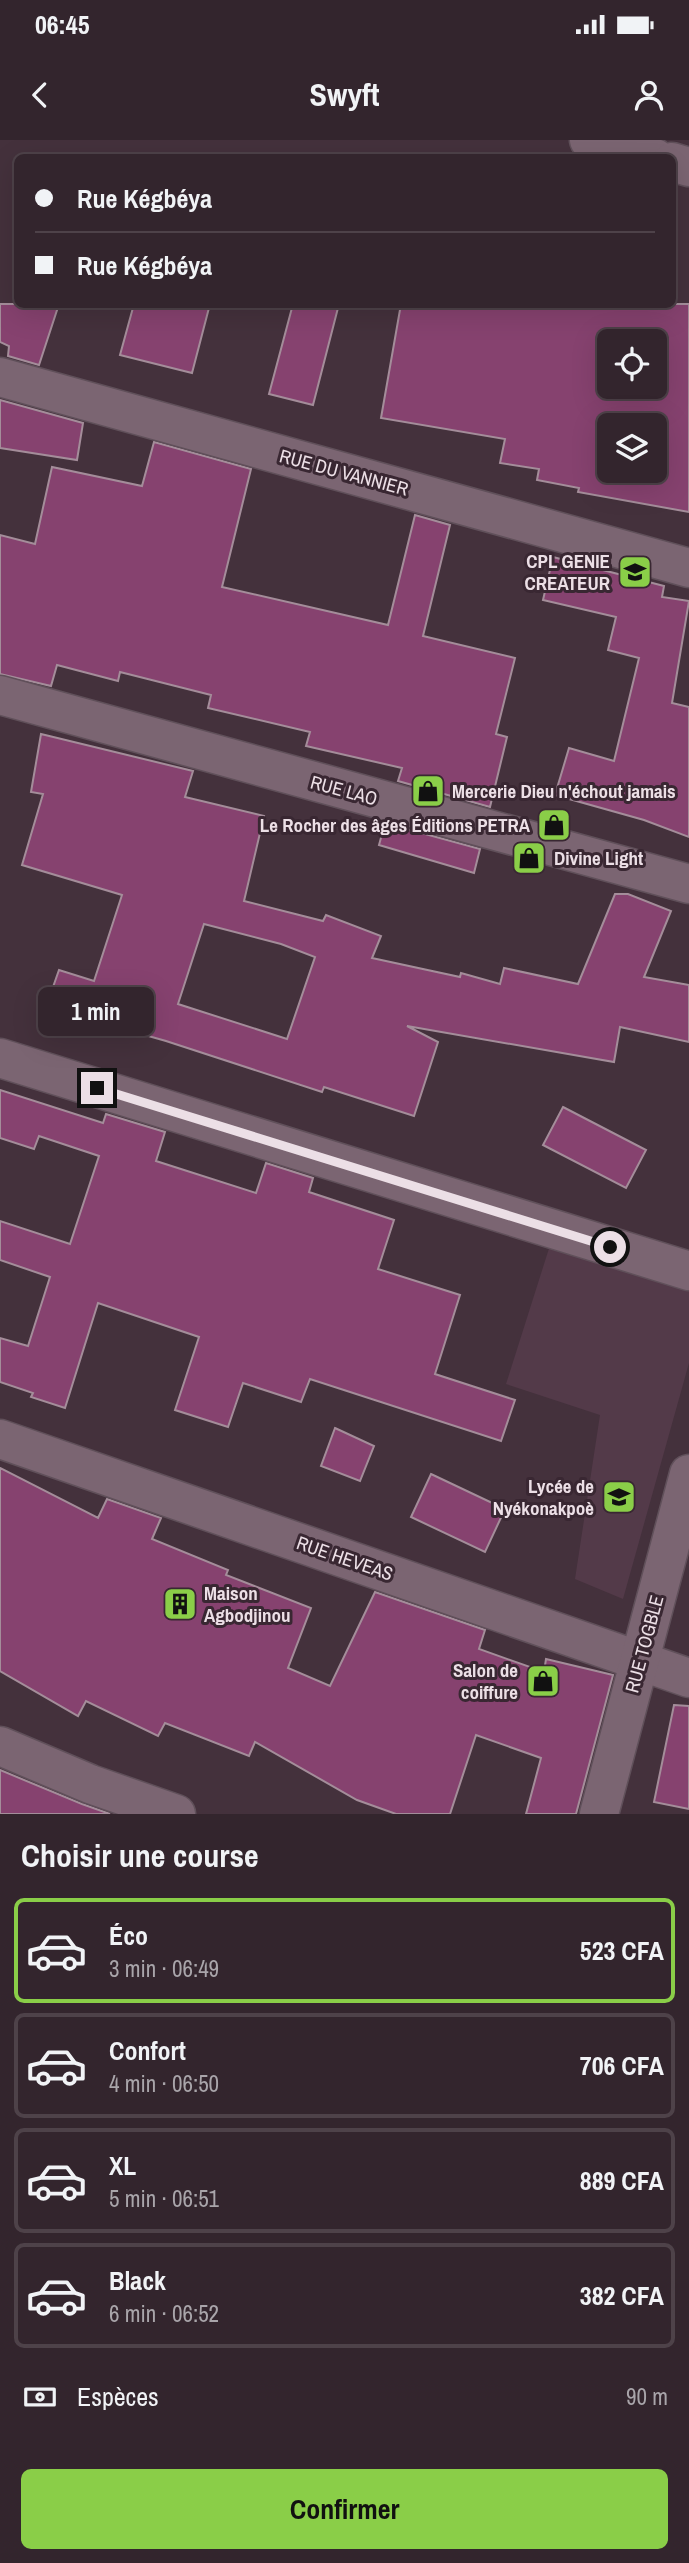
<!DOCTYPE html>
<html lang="fr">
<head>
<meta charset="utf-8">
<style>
  body { margin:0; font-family:"Archivo Narrow",sans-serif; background:#3e3139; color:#f1f3f6; height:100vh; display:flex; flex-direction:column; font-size:26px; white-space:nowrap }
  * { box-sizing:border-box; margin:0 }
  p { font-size:23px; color:#a9a5aa }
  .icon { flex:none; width:38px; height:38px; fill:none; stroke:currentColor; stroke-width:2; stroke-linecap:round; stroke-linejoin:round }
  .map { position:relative; height:1674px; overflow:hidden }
  .sheet { display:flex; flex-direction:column; background:#33252d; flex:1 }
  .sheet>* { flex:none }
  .banner { position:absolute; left:14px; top:14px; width:662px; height:154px; border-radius:10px; box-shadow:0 7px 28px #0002,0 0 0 2px #4e4249; display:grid; align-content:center; height:154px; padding:0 21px; background:#33252d }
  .fabs { position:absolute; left:597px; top:189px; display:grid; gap:14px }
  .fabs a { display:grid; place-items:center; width:70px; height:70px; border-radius:10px; background:#33252d; box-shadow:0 7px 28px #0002,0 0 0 2px #4e4249; font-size:35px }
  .end { position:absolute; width:32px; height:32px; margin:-16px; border:9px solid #ecdfe6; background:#111; box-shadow:0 0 0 4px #111 }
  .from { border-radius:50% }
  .bubble { position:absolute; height:49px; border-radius:10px; background:#33252d; box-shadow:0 7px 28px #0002,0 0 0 2px #4e4249; font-size:23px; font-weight:800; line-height:49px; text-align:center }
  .banner b { display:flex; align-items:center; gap:24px; height:66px; font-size:26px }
  .banner b+b { border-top:2px solid #4e4249 }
  .banner i { width:18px; height:18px; background:#f1f3f6 }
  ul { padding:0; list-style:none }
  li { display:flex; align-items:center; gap:21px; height:105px; margin:0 14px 10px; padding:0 7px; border:4px solid #4e4249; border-radius:10px }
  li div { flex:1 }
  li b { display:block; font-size:26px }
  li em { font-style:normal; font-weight:800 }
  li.current { border-color:#8ace48 }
  li>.icon { width:63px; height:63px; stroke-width:1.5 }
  h2 { padding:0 21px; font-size:32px; line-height:84px }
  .pay { display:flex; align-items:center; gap:18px; height:77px; padding:0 21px; font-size:26px }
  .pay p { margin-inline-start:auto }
  .cta { display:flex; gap:14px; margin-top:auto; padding:14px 21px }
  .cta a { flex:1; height:80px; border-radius:10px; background:#8ace48; color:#111; font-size:28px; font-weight:800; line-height:80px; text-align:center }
  .status { display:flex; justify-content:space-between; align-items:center; height:49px; padding:0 35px; background:#33252d; direction:ltr }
  .status svg { height:19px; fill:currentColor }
  header { display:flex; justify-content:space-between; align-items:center; height:91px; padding:0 21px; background:#33252d; font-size:32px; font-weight:800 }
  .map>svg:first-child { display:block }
</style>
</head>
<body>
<div class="status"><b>06:45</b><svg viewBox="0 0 49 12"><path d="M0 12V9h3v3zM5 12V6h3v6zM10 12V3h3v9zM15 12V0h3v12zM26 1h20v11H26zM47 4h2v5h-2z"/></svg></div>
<header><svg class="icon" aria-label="back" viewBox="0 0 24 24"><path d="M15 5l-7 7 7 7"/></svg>Swyft<svg class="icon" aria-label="person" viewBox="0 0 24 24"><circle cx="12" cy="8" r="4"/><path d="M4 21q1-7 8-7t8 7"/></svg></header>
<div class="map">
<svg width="689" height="1674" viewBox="0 0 689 1674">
  <rect width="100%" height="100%" fill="#44313c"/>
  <polygon fill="#533a49" points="552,1099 689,1147 689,1223 623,1459 575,1439 600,1275 506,1244"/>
  <g fill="#86426f" stroke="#a48d9a" stroke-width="2" fill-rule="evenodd">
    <polygon points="0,164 59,164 39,225 8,216 9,206 0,202"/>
    <polygon points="134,164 210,164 192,233 120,215"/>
    <polygon points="293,164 339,164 313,265 269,254"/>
    <path d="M401 164H689V372L578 352 579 348 537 340 539 329 500 323 505 299 381 278ZM609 201H654V247H609ZM609 285H654V331H609Z"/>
    <polygon points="0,260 83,283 77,320 0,308"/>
    <polygon points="154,302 251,329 222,447 388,485 415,375 450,385 423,496 515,518 496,594 507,597 490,667 398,641 402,628 306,606 310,592 208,568 211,555 120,532 118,541 57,525 51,546 0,534 0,395 35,404 52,327 142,346"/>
    <polygon points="553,417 664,446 662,457 689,461 672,563 689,567 689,697 644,680 555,655 569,608 614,621 639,518 608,510 616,477 543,460"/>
    <path d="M41 594 193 631 185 657 264 676 244 761 323 781 326 775 381 796 372 818 460 837 461 833 500 844 504 828 578 844 615 754H628L671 771 644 837 689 845V902L620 887 614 922 407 886 438 902 414 976 324 947 322 952 166 901 46 867 59 830 94 841 122 755 22 725 43 654 31 652ZM204 784 281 804 315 817 287 899 178 864Z"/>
    <polygon points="385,683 480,709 474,733 379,705"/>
    <polygon points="0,950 103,983 106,974 165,992 156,1021 256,1053 266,1023 313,1038 309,1052 394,1080 378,1129 460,1155 435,1234 515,1260 501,1301 310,1239 301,1262 243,1243 228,1287 175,1270 199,1197 98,1163 65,1268 31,1257 33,1253 0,1242 0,1198 28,1206 50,1137 0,1120 0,1081 70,1104 99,1016 39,996 34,1009 0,998"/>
    <polygon points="563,967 646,1010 626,1048 543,1005"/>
    <polygon points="335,1288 374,1306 360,1341 321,1326"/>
    <polygon points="0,1328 98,1378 107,1359 161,1378 152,1399 228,1430 226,1435 311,1468 288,1528 330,1546 375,1452 485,1490 479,1509 544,1532 546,1519 613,1535 576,1674 526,1674 541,1618 476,1595 450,1674 396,1674 357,1660 255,1602 249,1616 165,1583 158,1596 86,1561 78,1576 0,1531"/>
    <polygon points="431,1334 505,1369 485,1412 411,1377"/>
    <polygon points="674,1565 689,1566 689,1669 654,1662"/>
    <polygon points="0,1630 82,1664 110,1674 0,1674"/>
  </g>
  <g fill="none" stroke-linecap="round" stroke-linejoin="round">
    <defs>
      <g id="minor">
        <polyline points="589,0 655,18"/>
        <polyline points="672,22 689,27"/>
        <polyline points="0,237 689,428"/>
        <polyline points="0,555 689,744"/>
        <polyline points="0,918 689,1131"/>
        <polyline points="0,1299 689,1538"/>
        <polyline points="0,1606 90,1644 176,1674"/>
        <polyline points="599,1674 689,1334"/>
      </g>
    </defs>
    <use href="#minor" stroke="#60505a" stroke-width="41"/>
    <use href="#minor" stroke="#7b6572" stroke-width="38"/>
  </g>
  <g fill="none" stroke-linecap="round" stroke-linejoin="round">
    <polyline stroke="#ecdfe6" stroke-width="9" points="97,948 610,1107"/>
  </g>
  <defs>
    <symbol id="school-square" viewBox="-11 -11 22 22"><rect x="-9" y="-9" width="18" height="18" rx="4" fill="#8ace48" stroke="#392732"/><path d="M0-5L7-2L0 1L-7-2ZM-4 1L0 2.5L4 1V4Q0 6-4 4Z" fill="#111"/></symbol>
    <symbol id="shop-square" viewBox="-11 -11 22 22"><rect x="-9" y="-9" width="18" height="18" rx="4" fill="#8ace48" stroke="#392732"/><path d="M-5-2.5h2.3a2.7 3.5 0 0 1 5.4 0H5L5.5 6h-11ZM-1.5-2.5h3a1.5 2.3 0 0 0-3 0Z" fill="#111"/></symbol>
    <symbol id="building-square" viewBox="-11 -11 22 22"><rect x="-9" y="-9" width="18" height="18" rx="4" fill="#8ace48" stroke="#392732"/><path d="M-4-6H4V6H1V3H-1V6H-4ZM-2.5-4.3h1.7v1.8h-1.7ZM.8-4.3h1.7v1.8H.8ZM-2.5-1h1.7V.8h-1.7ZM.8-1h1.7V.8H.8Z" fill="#111"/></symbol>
  </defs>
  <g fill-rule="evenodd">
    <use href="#school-square" x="616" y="413" width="38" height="38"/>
    <use href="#shop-square" x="409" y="632" width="38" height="38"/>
    <use href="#shop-square" x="535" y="666" width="38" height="38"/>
    <use href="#shop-square" x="510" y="699" width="38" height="38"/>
    <use href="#school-square" x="600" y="1338" width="38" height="38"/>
    <use href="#building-square" x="161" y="1445" width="38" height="38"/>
    <use href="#shop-square" x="524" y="1522" width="38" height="38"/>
  </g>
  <g text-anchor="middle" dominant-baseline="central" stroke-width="6" stroke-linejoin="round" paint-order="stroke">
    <g font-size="19" fill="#ecdfe6" stroke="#392732">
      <text transform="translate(344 332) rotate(15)">RUE DU VANNIER</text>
      <text transform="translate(344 650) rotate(15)">RUE LAO</text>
      <text transform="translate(345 1418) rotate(19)">RUE HEVEAS</text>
      <text transform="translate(644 1504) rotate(-75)">RUE TOGBLE</text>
    </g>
    <g font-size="19" font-weight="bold" fill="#ecdfe6" stroke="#392732" text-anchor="end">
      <text x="610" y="421">CPL GENIE<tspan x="610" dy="22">CREATEUR</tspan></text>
      <text x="452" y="651" text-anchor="start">Mercerie Dieu n'échout jamais</text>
      <text x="530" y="685">Le Rocher des âges Éditions PETRA</text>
      <text x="554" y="718" text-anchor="start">Divine Light</text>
      <text x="594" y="1346">Lycée de<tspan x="594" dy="22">Nyékonakpoè</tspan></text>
      <text x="204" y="1453" text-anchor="start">Maison<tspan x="204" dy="22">Agbodjinou</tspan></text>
      <text x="518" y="1530">Salon de<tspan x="518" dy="22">coiffure</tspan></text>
    </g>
  </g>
</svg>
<div class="fabs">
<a><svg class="icon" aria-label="locate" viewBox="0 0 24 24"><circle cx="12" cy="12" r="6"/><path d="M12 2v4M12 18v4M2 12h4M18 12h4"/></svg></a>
<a><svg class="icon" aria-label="layers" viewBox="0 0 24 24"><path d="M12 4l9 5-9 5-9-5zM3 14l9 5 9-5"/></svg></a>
</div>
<i class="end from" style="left:610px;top:1107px"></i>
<i class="end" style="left:97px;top:948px"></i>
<div class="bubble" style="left:38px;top:847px;width:116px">1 min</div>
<div class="banner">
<b><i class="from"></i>Rue Kégbéya</b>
<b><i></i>Rue Kégbéya</b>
</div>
</div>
<section class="sheet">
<h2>Choisir une course</h2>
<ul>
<li class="current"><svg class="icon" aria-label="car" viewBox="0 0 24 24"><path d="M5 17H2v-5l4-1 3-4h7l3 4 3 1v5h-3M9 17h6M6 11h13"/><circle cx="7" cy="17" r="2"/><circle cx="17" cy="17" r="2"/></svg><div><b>Éco</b><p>3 min · 06:49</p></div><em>523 CFA</em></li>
<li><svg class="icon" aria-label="car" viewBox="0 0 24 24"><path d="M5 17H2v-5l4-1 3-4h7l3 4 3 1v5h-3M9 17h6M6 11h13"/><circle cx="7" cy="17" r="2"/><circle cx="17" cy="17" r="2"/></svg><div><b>Confort</b><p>4 min · 06:50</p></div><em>706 CFA</em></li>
<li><svg class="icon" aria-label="car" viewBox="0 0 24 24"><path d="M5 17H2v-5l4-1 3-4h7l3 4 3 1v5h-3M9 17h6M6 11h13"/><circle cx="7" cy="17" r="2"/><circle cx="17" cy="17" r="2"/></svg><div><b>XL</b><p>5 min · 06:51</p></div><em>889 CFA</em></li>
<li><svg class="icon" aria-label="car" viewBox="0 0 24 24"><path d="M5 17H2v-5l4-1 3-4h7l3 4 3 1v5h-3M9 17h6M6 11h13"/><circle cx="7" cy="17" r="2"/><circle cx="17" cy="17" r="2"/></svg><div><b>Black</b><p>6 min · 06:52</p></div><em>382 CFA</em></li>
</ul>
<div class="pay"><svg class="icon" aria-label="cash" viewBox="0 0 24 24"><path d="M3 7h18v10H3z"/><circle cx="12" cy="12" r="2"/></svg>Espèces<p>90 m</p></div>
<div class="cta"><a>Confirmer</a></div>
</section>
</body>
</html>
